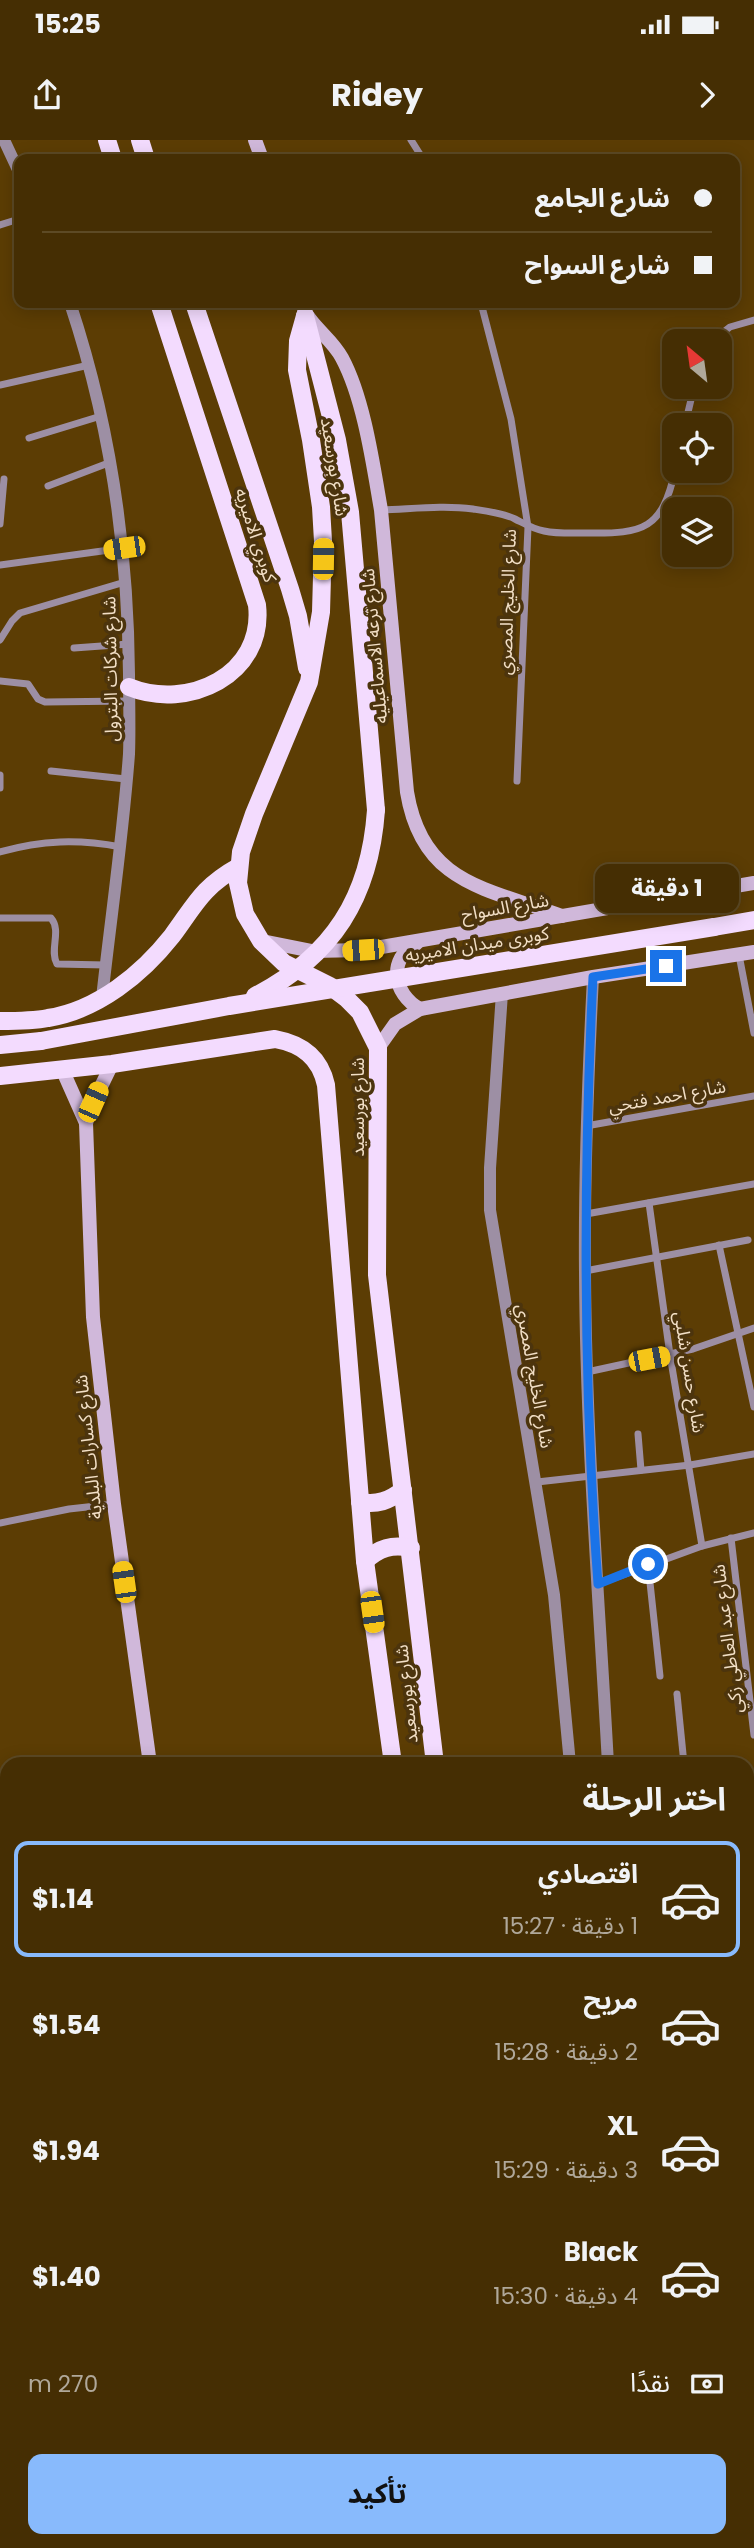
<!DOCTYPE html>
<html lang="ar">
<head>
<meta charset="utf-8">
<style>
  body { margin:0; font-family:Poppins,"Noto Sans Arabic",sans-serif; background:#4c360d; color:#f1f3f6; direction:rtl; height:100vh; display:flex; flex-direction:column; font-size:26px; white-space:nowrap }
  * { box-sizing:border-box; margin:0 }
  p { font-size:23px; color:#b0a89a }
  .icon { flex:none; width:38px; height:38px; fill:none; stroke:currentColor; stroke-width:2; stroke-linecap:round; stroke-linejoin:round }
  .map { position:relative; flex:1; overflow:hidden; direction:ltr }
  .side { position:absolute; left:0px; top:1617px; width:754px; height:791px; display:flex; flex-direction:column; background:#452e03; border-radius:21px 21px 0 0; box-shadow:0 4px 18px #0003,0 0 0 2px #5d4a25; direction:rtl }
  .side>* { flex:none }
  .banner { position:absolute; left:14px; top:14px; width:726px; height:154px; border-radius:14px; box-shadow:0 4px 18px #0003,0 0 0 2px #5d4a25; direction:rtl; display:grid; align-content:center; height:154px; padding:0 28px; background:#452e03 }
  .needle { width:46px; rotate:331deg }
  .fabs { position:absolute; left:662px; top:189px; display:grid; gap:14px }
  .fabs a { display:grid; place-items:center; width:70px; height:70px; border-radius:14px; background:#452e03; box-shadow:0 4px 18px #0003,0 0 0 2px #5d4a25; font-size:35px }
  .end { position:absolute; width:32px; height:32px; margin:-16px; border:9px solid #1a73e8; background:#fff; box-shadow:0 0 0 4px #fff }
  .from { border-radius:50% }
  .bubble { position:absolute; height:49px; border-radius:14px; background:#452e03; box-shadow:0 4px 18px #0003,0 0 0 2px #5d4a25; font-size:23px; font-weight:700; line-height:49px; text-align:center; direction:rtl }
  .car { position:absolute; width:21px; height:42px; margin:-21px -10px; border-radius:9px; box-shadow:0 0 5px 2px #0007; background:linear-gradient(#f5c518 24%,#345 0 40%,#f5c518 0 76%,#345 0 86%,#f5c518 0) }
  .banner b { display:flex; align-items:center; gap:24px; height:66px; font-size:26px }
  .banner b+b { border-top:2px solid #5d4a25 }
  .banner i { width:18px; height:18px; background:#f1f3f6 }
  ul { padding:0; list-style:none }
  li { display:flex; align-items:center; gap:21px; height:116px; margin:0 14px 10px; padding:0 14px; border:4px solid transparent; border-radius:14px }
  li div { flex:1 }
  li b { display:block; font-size:26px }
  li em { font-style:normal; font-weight:700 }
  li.on { border-color:#88bafc }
  li>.icon { width:63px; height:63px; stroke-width:1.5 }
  h2 { padding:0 28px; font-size:32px; line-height:84px }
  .pay { display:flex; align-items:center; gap:18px; height:77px; padding:0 28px; font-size:26px }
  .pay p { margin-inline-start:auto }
  .button { display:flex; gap:14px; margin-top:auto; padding:14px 28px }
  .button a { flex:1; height:80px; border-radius:14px; background:#88bafc; color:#111; font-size:28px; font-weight:700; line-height:80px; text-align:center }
  .status { display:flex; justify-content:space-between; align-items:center; height:49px; padding:0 35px; background:#452e03; direction:ltr }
  .status svg { height:19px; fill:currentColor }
  header { display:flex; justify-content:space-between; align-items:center; height:91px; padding:0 28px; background:#452e03; font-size:32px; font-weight:700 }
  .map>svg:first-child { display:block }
</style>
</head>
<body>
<div class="status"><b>15:25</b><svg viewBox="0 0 49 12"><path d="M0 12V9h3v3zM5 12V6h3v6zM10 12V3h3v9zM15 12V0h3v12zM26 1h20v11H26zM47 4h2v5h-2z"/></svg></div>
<header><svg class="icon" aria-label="forward" viewBox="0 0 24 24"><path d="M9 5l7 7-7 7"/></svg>Ridey<svg class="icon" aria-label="share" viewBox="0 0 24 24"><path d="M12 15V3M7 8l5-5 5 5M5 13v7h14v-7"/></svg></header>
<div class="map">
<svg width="754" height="2408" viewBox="0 0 754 2408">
  <rect width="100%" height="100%" fill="#5c3d04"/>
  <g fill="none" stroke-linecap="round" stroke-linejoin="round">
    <g stroke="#9d8fa4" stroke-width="7">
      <polyline points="411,0 423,19"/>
      <polyline points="0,85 19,79"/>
      <polyline points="481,163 511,279 528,387 517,641"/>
      <polyline points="712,201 730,187 754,180"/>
      <polyline points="0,245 89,225"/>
      <polyline points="685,285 694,247"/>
      <polyline points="29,298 101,276"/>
      <polyline points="48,346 111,322"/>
      <path d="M382 370C412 369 443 365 473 369 487 371 503 373 515 379 525 384 533 389 544 391 558 394 574 393 587 393 644 394 662 389 675 331"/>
      <polyline points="0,384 4,339"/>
      <polyline points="0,425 124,408"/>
      <polyline points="0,500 12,481 20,473 125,442"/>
      <polyline points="74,508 129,504"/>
      <polyline points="0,541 28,544 38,559 45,562 129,561"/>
      <polyline points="51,631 126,639"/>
      <polyline points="0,635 0,648"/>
      <path d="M0 712C42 700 78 699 121 707"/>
      <path d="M0 778H51C62 791 49 810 57 824L106 825"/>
      <polyline points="739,815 754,893"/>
      <polyline points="586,986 754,956"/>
      <polyline points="649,1063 670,1215 702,1406"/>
      <polyline points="586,1074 754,1044"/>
      <polyline points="719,1105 754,1267"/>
      <polyline points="585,1131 748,1100"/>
      <polyline points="587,1232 693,1209 754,1188"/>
      <polyline points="638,1294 641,1330"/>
      <polyline points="537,1342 690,1325 754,1314"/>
      <polyline points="0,1383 69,1369 114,1364"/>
      <polyline points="731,1398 754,1595"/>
      <polyline points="648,1424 660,1536"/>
      <polyline points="598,1444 702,1406 754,1393"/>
      <polyline points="677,1554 684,1624"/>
      <polyline points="747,1648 754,1647"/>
      <polyline points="747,1753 754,1751"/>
      <polyline points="747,1842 754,1841"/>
      <polyline points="747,1926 754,1924"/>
      <polyline points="747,2025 754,2024"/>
      <polyline points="747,2127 754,2126"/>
      <polyline points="747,2291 754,2325"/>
      <polyline points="747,2365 754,2363"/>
    </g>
    <g stroke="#9d8fa4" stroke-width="12">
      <polyline points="4,0 19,32"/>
      <path d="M70 163C110 283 128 408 129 534 129 561 130 588 129 614 123 696 111 776 102 858"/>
      <path d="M593 837C588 936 584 1034 585 1133 586 1297 599 1460 608 1624"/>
      <polyline points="502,853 490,1028 490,1070 554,1455 570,1624"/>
      <polyline points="0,2068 7,2065"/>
      <polyline points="0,2111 7,2108"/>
      <polyline points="659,2401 661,2408"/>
      <polyline points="702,2401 702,2408"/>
    </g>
    <g stroke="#d0b8da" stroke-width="14">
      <polyline points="255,0 262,19"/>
      <path d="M302 163C307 184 331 197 342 218 364 259 373 324 381 370L407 652C422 744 486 748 562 776"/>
      <polyline points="262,801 312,811 364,810 754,743"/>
      <path d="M417 803C387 819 393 854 420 869"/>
      <polyline points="378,908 395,884 420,869 593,837 754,812"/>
      <polyline points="62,929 86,983 93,1177 114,1364 150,1624"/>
      <polyline points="86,983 93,963 112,924"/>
      <polyline points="238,2401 238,2408"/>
    </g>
    <g stroke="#f3dbfe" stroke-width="18">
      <polyline points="107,0 113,19"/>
      <polyline points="140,0 146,19"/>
      <polyline points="194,163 290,449 298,476 307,528"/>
      <polyline points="305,176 298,201 297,230 311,300 321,367 323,401 321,472 309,542 254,674 241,712 238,743 245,774 261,801 284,823 330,846 346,858 360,872 378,908 377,1135 435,1624"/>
      <polyline points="305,176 337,300 350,372 376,670"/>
      <path d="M129 547C188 571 265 535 257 465L159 163"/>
      <polyline points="714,787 754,780"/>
      <path d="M0 881C16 881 33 881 48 878 98 870 142 834 172 796 195 765 202 747 238 727"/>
      <polyline points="0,905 41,901"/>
      <path d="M0 936 112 924 275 899C302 904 320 917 326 945L365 1421 393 1624"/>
      <path d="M360 1362C377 1365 389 1361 403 1350"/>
      <path d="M365 1421C379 1408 392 1404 411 1408"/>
      <polyline points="482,2401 483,2408"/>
      <polyline points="522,2401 523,2408"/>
    </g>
    <g stroke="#f3dbfe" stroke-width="18">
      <path d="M255 856C333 816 370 757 376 670"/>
      <polyline points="41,901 229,866 714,787"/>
    </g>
  </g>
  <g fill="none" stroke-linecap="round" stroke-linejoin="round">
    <path stroke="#1a73e8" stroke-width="9" d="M648 1424 598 1444C583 1242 583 1040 593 837L666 826"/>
  </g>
  <g text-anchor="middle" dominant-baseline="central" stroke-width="7" stroke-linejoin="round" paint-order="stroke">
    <g font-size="18" fill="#f2dfc6" stroke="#4c340d">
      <text transform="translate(335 327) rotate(81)">شارع بورسعيد</text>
      <text transform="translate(256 395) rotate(72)">كوبري الاميريه</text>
      <text transform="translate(507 462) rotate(-88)">شارع الخليج المصري</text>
      <text transform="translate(374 506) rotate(-95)">شارع ترعه الاسماعيليه</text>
      <text transform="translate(110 529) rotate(-91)">شارع شركات البترول</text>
      <text transform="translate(505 767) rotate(-10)">شارع السواح</text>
      <text transform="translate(477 804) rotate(-9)">كوبرى ميدان الاميريه</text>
      <text transform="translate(667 956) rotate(-10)">شارع احمد فتحي</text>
      <text transform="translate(357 967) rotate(-90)">شارع بورسعيد</text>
      <text transform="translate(690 1232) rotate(81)">شارع حسن شلبي</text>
      <text transform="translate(535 1236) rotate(80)">شارع الخليج المصري</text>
      <text transform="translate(88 1307) rotate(-96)">شارع كسارات البلدية</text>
      <text transform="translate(727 1499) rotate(-97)">شارع عبد العاطي زكي</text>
      <text transform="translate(406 1554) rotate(-96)">شارع بورسعيد</text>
    </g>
  </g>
</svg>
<div class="fabs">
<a><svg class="needle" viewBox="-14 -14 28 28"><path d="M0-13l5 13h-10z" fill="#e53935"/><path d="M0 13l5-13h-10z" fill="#b0a89a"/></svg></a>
<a><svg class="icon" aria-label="locate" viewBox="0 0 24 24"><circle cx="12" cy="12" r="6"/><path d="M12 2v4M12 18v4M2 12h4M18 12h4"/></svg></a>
<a><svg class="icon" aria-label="layers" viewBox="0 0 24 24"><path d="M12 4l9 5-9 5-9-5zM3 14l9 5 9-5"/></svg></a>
</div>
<i class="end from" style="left:648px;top:1424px"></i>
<i class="end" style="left:666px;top:826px"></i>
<div class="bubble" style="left:595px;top:724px;width:144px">1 دقيقة</div>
<i class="car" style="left:124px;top:408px;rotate:262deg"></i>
<i class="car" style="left:323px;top:419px;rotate:1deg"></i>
<i class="car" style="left:363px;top:810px;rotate:266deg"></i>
<i class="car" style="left:93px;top:962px;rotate:24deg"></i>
<i class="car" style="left:649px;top:1219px;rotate:79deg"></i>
<i class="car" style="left:124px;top:1442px;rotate:352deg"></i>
<i class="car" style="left:372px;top:1472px;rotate:172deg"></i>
<div class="banner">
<b><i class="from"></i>شارع الجامع</b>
<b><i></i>شارع السواح</b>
</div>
<section class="side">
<h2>اختر الرحلة</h2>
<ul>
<li class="on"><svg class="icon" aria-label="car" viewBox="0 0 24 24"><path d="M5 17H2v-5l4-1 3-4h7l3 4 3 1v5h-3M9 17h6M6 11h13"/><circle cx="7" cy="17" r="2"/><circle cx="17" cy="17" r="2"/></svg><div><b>اقتصادي</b><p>1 دقيقة · 15:27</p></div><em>$1.14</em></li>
<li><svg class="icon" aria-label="car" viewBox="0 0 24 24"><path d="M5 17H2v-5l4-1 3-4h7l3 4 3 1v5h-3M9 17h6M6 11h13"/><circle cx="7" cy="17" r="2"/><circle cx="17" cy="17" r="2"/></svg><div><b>مريح</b><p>2 دقيقة · 15:28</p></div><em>$1.54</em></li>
<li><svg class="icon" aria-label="car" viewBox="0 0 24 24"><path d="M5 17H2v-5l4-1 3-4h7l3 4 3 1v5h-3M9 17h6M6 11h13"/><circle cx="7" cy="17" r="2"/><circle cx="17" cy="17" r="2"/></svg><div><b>XL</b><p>3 دقيقة · 15:29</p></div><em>$1.94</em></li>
<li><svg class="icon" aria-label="car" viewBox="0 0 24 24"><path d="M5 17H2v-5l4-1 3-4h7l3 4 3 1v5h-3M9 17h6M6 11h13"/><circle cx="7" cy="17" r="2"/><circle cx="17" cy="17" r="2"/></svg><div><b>Black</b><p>4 دقيقة · 15:30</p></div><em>$1.40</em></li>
</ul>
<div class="pay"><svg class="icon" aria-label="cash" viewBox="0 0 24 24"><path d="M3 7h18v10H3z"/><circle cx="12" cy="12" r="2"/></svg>نقدًا<p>270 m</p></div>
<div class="button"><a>تأكيد</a></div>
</section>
</div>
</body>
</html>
